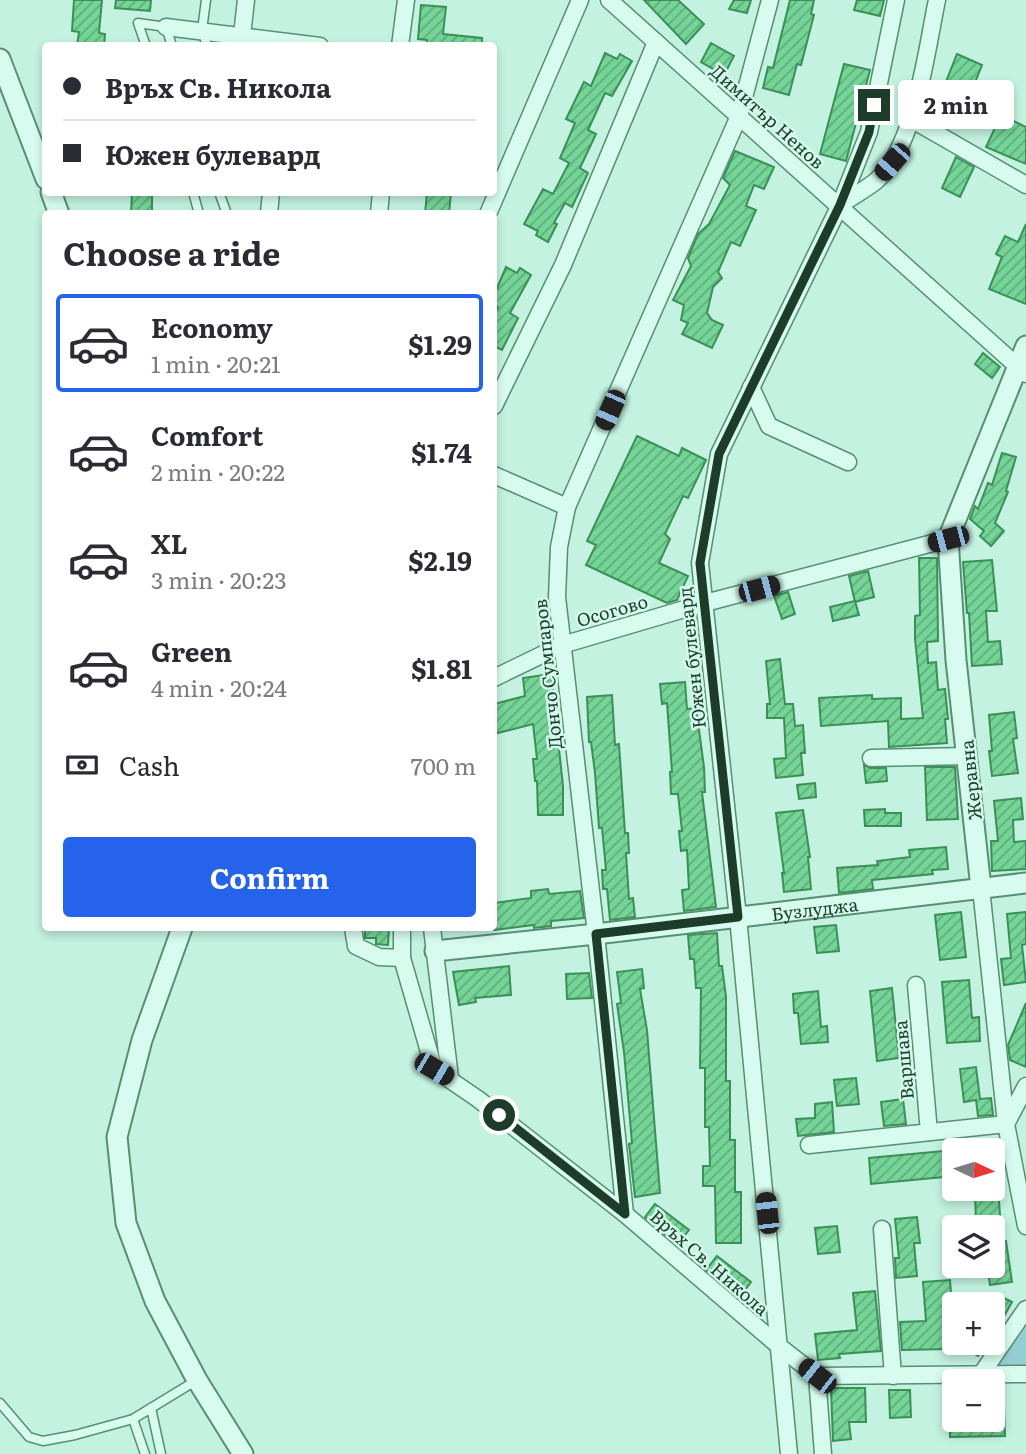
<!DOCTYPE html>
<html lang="en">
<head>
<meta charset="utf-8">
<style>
  body { margin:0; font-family:Literata,serif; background:#f7f7f7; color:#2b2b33; height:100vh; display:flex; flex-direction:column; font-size:26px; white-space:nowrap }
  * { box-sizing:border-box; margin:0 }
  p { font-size:23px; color:#7c7c81 }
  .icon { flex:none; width:38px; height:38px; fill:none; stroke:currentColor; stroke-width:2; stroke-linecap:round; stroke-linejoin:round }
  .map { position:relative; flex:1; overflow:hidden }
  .side { position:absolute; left:42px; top:210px; width:455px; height:721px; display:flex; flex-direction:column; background:#fff; border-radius:7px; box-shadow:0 4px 10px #0003 }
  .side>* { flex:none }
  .guide { position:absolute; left:42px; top:42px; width:455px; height:154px; border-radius:7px; box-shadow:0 4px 10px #0003; display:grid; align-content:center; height:154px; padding:0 21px; background:#fff }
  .needle { width:46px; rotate:94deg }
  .buttons { position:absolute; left:942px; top:1138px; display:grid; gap:14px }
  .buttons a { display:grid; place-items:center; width:63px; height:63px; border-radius:7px; background:#fff; box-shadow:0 4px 10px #0003; font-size:35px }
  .end { position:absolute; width:32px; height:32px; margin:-16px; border:9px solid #1d3d2a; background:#fff; box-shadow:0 0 0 4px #fff }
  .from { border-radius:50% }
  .bubble { position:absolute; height:49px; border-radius:7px; background:#fff; box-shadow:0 4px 10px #0003; font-size:23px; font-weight:700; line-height:49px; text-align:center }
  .car { position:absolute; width:21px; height:42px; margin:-21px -10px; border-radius:9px; box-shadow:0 0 5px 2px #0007; background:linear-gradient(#222 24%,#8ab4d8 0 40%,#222 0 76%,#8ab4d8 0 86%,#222 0) }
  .guide b { display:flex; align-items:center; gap:24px; height:66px; font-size:26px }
  .guide b+b { border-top:2px solid #e1e1e2 }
  .guide i { width:18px; height:18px; background:#2b2b33 }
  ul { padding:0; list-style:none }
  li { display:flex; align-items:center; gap:21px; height:98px; margin:0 14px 10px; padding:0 7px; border:4px solid transparent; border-radius:7px }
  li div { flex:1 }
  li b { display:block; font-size:26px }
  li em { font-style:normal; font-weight:700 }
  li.on { border-color:#2563eb }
  li>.icon { width:63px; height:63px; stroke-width:1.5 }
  h2 { padding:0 21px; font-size:32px; line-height:84px }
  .pay { display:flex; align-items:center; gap:18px; height:77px; padding:0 21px; font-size:26px }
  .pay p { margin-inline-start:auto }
  .button { display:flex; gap:14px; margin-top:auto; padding:14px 21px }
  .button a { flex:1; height:80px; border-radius:7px; background:#2563eb; color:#fff; font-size:28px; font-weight:700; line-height:80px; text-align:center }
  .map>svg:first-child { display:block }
</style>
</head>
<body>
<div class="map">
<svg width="1026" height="1454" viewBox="0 0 1026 1454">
  <defs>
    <pattern id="building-hatch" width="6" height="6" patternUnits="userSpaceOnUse" patternTransform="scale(1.75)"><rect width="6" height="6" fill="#75d497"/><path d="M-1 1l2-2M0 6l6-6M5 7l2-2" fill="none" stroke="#5fad7b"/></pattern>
  </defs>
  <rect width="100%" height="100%" fill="#c3f2e1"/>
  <polygon fill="#95ced2" points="1026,1319 1026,1367 993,1367"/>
  <g fill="url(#building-hatch)" stroke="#3b9057" stroke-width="2">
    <polygon points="74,0 102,0 99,33 105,34 104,46 77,46 79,32 72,31"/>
    <polygon points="116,0 151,0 150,11 115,8"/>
    <polygon points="644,0 678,0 704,24 686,44"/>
    <polygon points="734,0 751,0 747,13 729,9"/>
    <polygon points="790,0 814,0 811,14 814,15 801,65 797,64 789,95 763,88 768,67 773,68"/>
    <polygon points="857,0 884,0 880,16 854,10"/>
    <polygon points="421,5 446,7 443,34 482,38 482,46 427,46 427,40 418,39"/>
    <polygon points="711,43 734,56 724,75 701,62"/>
    <polygon points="605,53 617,59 620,54 632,61 612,96 605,93 588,130 596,134 580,168 588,173 572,207 565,203 554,223 557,224 548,242 536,235 538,231 524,224 543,189 553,194 569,163 560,158 575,123 566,119 584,82 591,86"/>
    <polygon points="957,54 982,65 966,105 941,94"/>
    <polygon points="844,64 870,70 846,161 820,154"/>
    <polygon points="1001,115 1026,127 1026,164 986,147"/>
    <polygon points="735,151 774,167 764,189 754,185 746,206 756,210 740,246 731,242 718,272 722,278 713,287 707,313 712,320 723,325 712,348 682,334 688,323 681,320 684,305 673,300 691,266 688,258 698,234 709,224 730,185 723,178"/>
    <polygon points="956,157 974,167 960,197 942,188"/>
    <polygon points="132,192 152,192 152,214 131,214"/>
    <polygon points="427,192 451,192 449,214 425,214"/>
    <polygon points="1026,224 1026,304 989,289 1002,257 996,254 1005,236 1018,242"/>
    <polygon points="506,267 517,273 520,268 531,275 510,313 518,318 502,350 494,346 494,316 498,307 494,305 494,295"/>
    <polygon points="983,353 1000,367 992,378 975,364"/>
    <polygon points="637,436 679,456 682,448 706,460 688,498 683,496 665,534 670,539 659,563 688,576 677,600 667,603 586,565 596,545 587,541"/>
    <polygon points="1002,453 1016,457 1006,491 1008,492 995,523 1004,531 991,546 980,536 984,531 970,519 975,506 978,509 988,483 992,485"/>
    <polygon points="919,558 937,558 938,641 927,642 928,663 936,662 938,690 945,689 948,719 945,719 947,743 889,747 888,721 821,726 819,698 872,695 872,699 901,698 901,719 923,718 915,639 915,616 920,615"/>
    <polygon points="992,560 997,611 986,611 988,642 1000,641 1002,664 972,666 969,613 967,613 963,562"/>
    <polygon points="868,571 874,597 855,602 849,576"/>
    <polygon points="788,592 795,614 782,619 774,596"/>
    <polygon points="855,601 859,615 833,621 830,607"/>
    <polygon points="780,659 785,704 793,704 795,726 803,725 805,753 801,753 803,775 776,778 774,759 786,758 784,718 767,718 767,704 770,704 766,661"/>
    <polygon points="551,674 563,786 563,815 538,815 537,781 535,781 533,759 537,759 533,724 494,734 494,704 525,696 523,678"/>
    <polygon points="685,682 687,709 696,708 704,767 705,792 702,792 716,907 684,911 682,890 689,889 687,850 681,851 679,831 682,831 678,794 671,794 670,772 672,772 667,703 662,704 660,684"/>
    <polygon points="612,695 615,745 619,744 625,833 628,833 629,853 626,853 629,899 633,898 635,917 610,920 607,889 603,889 602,870 606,870 602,828 599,828 595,773 591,742 589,742 587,697"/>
    <polygon points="1014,712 1017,738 1013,739 1018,773 992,776 989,751 992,751 989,715"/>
    <polygon points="864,765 871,768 886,768 887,781 866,783"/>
    <polygon points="925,767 955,767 958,819 927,820"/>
    <polygon points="815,783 816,797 799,799 797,785"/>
    <polygon points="1021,798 1023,819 1013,820 1014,842 1026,841 1026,869 992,871 991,841 998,841 994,801"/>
    <polygon points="885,809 885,813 901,813 901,826 865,826 864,810"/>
    <polygon points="803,810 810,857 808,857 811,889 784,892 782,873 784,873 776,813"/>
    <polygon points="946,847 948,869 932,870 933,874 872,880 873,889 839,893 837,868 878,865 877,861 910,857 909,850"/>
    <polygon points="548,889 549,894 580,891 584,918 551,921 551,926 534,928 534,925 494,930 494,903 531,898 531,891"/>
    <polygon points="961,912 966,957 940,960 935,915"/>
    <polygon points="1026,912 1026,944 1022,945 1026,982 1004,985 1001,959 1011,958 1007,914"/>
    <polygon points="836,925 839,951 817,953 814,927"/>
    <polygon points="365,928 389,928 388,945 376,944 376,938 365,938"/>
    <polygon points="717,933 719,966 722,966 726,997 726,1081 730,1081 730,1140 735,1140 735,1192 741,1192 741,1243 716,1243 715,1186 703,1186 703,1166 710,1166 709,1127 705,1127 705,1068 700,1068 701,988 696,988 694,959 690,959 688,935"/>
    <polygon points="509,966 511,995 475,998 476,1002 459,1005 453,972"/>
    <polygon points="642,969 644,988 640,989 647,1030 660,1193 635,1197 629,1144 632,1143 624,1052 617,1004 621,1003 617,972"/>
    <polygon points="589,973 592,998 567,999 566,974"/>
    <polygon points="969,980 972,1018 979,1017 980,1041 947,1043 942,982"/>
    <polygon points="892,988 899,1058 877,1061 870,991"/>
    <polygon points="818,991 821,1027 827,1026 828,1042 801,1044 798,1013 794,1013 793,994"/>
    <polygon points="1026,1003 1026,1067 1010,1060 1008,1045"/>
    <polygon points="976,1067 980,1099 991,1098 993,1115 978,1116 976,1100 964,1102 960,1069"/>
    <polygon points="856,1078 859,1104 837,1106 834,1080"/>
    <polygon points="903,1099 906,1124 884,1126 881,1102"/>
    <polygon points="832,1102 834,1132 798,1136 796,1119 815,1118 815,1104"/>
    <polygon points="954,1150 954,1176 871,1184 869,1158"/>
    <polygon points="975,1188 998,1188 1002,1242 1006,1241 1012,1282 990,1285 987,1265 992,1265 992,1224 976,1226"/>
    <polygon points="655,1204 689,1230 677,1245 645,1217"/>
    <polygon points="917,1217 920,1243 914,1243 917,1276 896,1278 895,1258 899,1258 895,1219"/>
    <polygon points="837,1226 840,1252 818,1254 815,1228"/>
    <polygon points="717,1256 751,1282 739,1298 706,1270"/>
    <polygon points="950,1280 952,1306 947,1306 949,1349 902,1350 900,1322 926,1321 923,1282"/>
    <polygon points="875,1291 881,1351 839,1354 840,1358 818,1360 815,1334 857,1330 853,1293"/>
    <polygon points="1002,1297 1012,1302 992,1338 992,1315"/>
    <polygon points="955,1342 987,1342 978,1356"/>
    <polygon points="831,1388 865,1388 866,1422 849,1422 851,1439 833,1441"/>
    <polygon points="889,1390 910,1390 911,1417 890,1418"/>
    <polygon points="992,1407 1004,1407 1005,1436 950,1437 950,1419 992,1419"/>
  </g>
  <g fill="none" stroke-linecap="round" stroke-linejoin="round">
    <defs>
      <g id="service">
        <polyline points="206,0 202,30 207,46"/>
        <polyline points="146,46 138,23 166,27 172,46"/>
        <polyline points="193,192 199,214"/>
        <polyline points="219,192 227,214"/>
        <polyline points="0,1403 29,1437 43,1441 75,1435 133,1419 197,1380"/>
        <polyline points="151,1408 161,1454"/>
        <polyline points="133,1419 145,1454"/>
      </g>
      <g id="minor">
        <polyline points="609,0 1026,374"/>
        <polyline points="166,27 320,46"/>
        <polyline points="242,35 246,0"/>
        <polyline points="400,46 406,0"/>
        <polyline points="911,119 1026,185"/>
        <path d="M840 205C851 197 865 190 876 181 916 145 926 52 937 0"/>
        <polyline points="269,214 271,192"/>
        <polyline points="379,214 381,192"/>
        <polyline points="488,214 580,0"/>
        <polyline points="751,387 769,426 848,462"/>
        <polyline points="494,406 563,265 656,42"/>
        <polyline points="494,475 567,507"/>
        <polyline points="494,678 562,645 705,603 948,539"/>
        <polyline points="871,758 968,756"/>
        <polyline points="981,888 1006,1124 1026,1226"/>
        <polyline points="353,928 356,946 379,957 402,958"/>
        <polyline points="402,928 402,958 434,1069 478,1099 625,1214 780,1347 817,1376 1026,1374"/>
        <polyline points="432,928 450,1078"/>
        <polyline points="916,985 929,1132"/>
        <polyline points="809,1145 1006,1124 1026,1086"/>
        <polyline points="625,1214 596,934 557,597 559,547 567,507 739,116 770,0"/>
        <polyline points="882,1229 893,1376"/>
        <polyline points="817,1376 823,1454"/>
        <polyline points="980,1376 1026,1309"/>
        <polyline points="789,1454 738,917 700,563 719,454 840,205 869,132 896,0"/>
      </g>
      <g id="tertiary">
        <polyline points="0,59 46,179"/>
        <polyline points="51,192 59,214"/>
        <polyline points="981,888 956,660 948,539 1026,346"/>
        <polyline points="182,928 142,1040 117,1137 126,1223 155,1301 197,1380 243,1454"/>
        <path id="s1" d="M435 951 596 934 1026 883"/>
      </g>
    </defs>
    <use href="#service" stroke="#578f71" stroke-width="11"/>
    <use href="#minor" stroke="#578f71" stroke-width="19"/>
    <use href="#tertiary" stroke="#578f71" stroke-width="23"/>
    <use href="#service" stroke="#d7fcef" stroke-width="8"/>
    <use href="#minor" stroke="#d7fcef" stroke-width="16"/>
    <use href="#tertiary" stroke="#d7fcef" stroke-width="19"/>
  </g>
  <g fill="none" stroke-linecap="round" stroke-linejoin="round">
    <polyline stroke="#1d3d2a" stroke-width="9" points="499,1115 625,1214 596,934 738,917 700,563 719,454 840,205 869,132 874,105"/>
  </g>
  <g text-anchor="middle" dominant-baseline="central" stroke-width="5" stroke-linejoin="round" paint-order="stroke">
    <g font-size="18" fill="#1d3d2a" stroke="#d3f9ec">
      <text transform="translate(768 116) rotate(42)">Димитър Ненов</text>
      <text transform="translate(612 610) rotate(-16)">Осогово</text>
      <text transform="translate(691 658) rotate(-96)">Южен булевард</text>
      <text transform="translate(547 674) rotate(-96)">Дончо Сумпаров</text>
      <text transform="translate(970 780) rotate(-96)">Жеравна</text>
      <text stroke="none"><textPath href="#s1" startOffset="382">Бузлуджа</textPath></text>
      <text transform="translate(903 1060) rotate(-95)">Варшава</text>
      <text transform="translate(710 1262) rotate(41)">Връх Св. Никола</text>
    </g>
  </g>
</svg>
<div class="buttons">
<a><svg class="needle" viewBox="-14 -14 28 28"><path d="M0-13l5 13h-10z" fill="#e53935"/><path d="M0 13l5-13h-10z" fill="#7c7c81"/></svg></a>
<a><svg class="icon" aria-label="layers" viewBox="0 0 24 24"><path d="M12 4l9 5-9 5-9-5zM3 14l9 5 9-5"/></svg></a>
<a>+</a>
<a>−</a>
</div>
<i class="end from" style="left:499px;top:1115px"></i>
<i class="end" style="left:874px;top:105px"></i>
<div class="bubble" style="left:898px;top:80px;width:116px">2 min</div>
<i class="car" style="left:892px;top:162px;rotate:221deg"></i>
<i class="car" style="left:610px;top:410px;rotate:204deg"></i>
<i class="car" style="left:948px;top:539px;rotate:255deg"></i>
<i class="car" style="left:759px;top:589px;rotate:75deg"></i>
<i class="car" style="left:434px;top:1069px;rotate:120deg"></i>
<i class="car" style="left:767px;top:1213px;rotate:354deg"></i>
<i class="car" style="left:817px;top:1376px;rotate:308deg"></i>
<div class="guide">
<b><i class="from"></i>Връх Св. Никола</b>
<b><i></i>Южен булевард</b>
</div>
<section class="side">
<h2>Choose a ride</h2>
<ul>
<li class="on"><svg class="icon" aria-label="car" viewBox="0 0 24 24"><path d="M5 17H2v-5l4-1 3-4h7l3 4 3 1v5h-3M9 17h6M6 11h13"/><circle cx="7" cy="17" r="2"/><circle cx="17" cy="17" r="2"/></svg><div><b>Economy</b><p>1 min · 20:21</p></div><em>$1.29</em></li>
<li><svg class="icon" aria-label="car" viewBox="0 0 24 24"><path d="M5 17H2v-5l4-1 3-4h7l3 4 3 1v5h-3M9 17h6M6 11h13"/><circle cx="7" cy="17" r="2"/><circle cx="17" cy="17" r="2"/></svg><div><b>Comfort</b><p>2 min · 20:22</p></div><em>$1.74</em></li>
<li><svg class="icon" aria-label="car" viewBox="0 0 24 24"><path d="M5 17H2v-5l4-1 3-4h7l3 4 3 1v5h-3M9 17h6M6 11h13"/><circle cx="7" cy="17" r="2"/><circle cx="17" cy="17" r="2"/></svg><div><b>XL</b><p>3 min · 20:23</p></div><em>$2.19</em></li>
<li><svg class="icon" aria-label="car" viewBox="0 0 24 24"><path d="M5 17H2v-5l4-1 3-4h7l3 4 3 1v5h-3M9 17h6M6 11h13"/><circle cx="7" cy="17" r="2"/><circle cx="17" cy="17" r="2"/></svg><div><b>Green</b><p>4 min · 20:24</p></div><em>$1.81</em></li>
</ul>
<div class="pay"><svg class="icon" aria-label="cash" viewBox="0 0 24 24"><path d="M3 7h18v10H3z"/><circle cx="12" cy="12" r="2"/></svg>Cash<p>700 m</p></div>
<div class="button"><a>Confirm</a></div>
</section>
</div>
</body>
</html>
